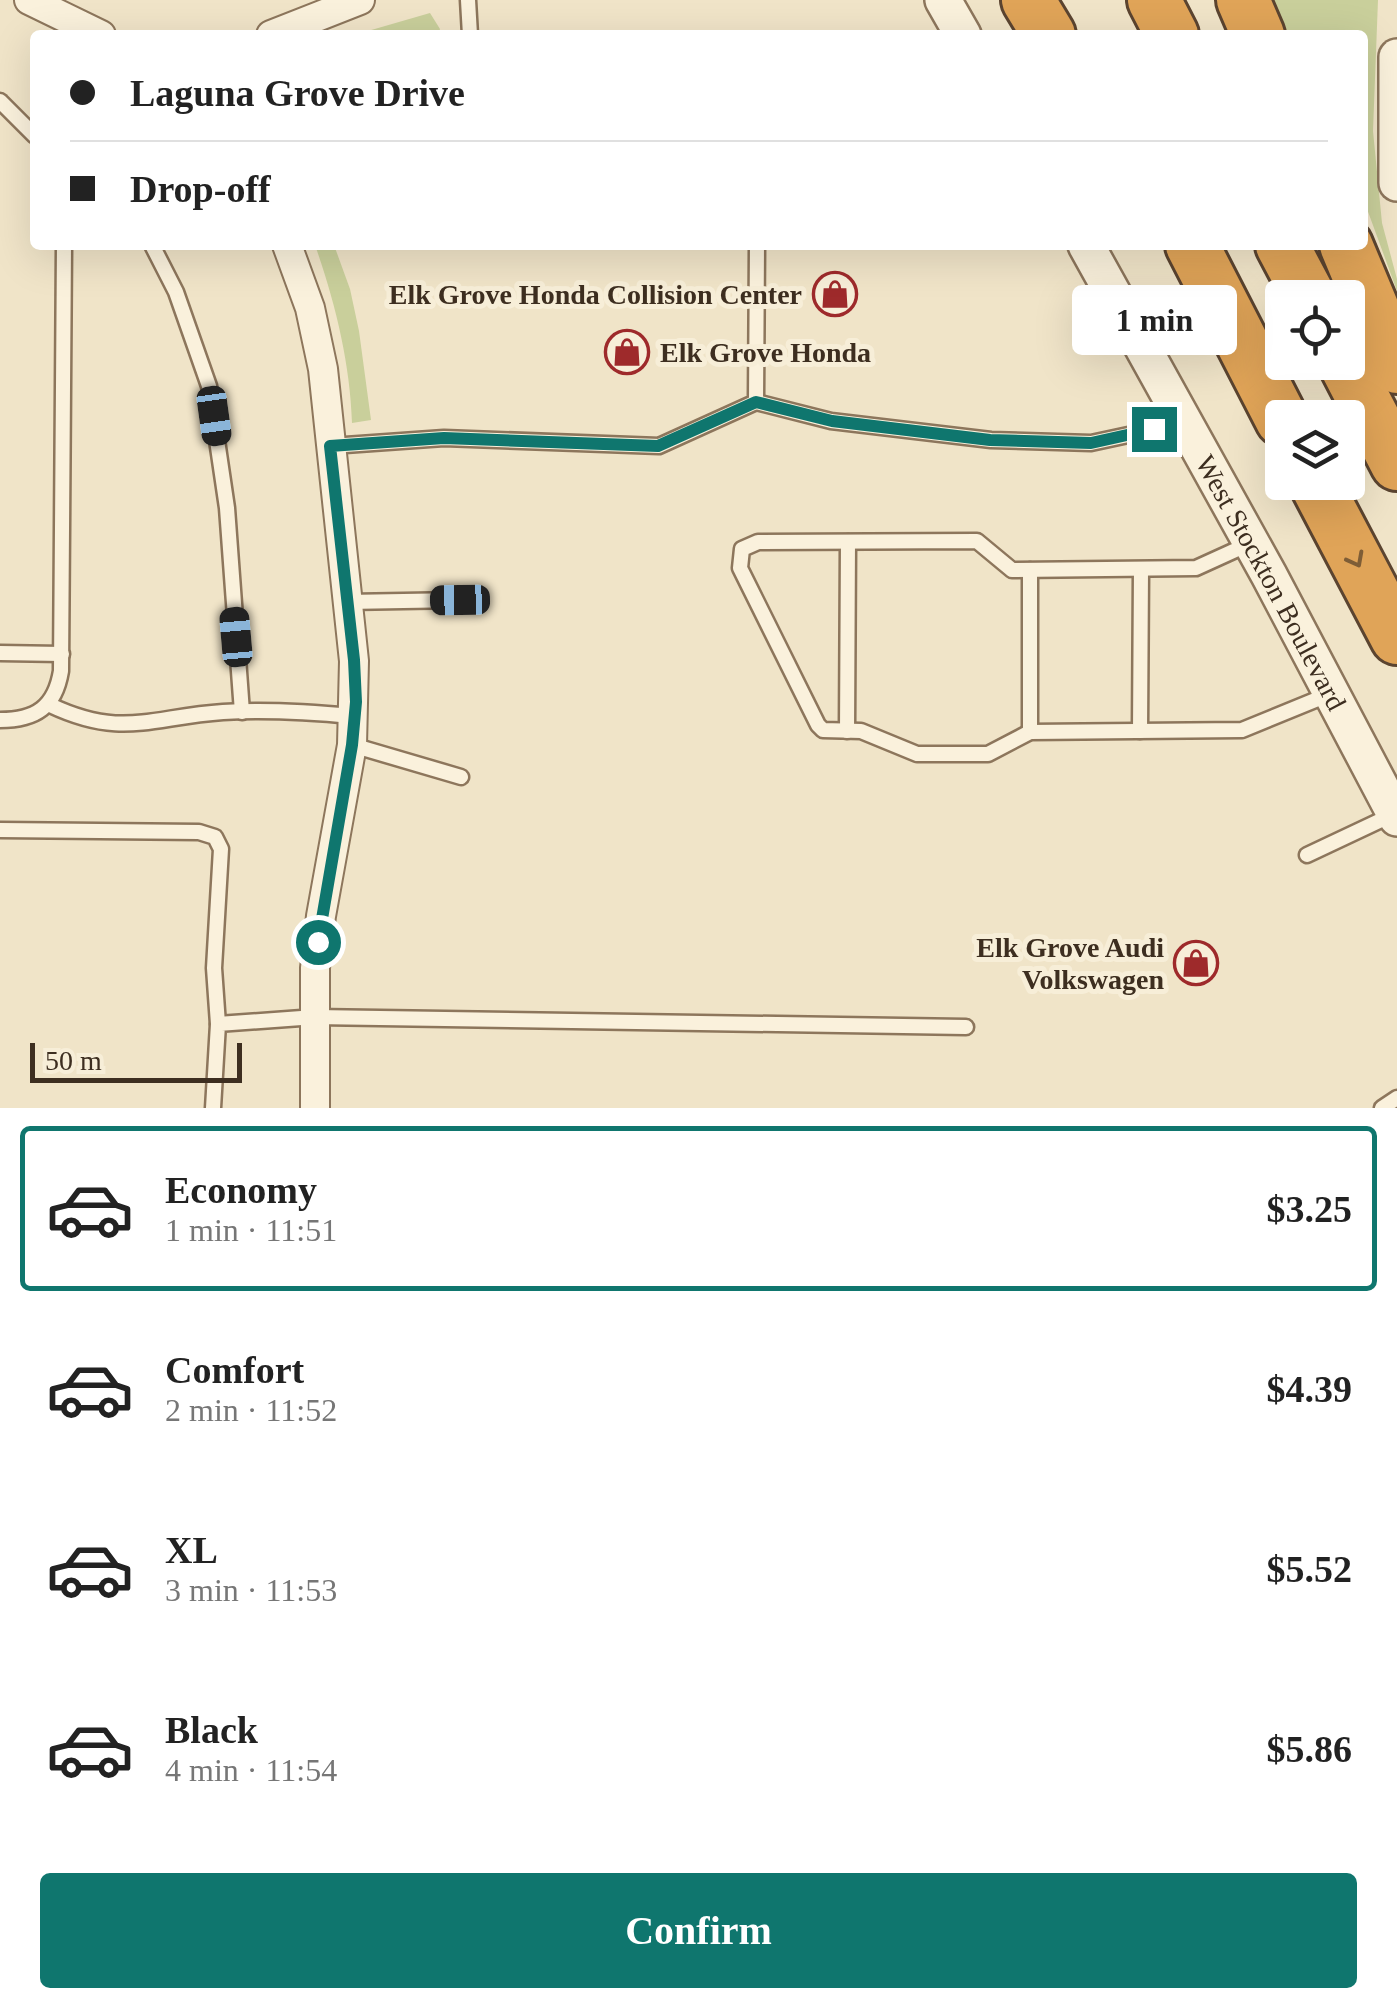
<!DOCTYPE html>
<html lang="en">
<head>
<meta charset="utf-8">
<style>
  body { margin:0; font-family:"Times New Roman",serif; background:#f6f6f6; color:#222; height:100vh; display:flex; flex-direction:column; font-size:38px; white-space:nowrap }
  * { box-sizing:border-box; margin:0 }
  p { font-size:32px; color:#767676 }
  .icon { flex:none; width:55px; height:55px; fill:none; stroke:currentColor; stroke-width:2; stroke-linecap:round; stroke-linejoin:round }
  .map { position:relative; height:1108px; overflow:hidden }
  .sheet { display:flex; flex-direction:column; background:#fff; flex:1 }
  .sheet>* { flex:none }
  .top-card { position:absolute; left:30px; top:30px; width:1338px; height:220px; border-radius:10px; box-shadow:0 10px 40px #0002; display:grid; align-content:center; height:220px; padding:0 40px; background:#fff }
  .controls { position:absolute; left:1265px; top:280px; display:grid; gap:20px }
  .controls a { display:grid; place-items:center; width:100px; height:100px; border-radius:10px; background:#fff; box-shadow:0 10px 40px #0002; font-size:50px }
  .scale { position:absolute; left:30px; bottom:25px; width:212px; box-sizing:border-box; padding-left:10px; border:5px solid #3d2e20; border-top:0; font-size:28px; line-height:35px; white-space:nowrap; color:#3d2e20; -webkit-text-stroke:8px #f7eed8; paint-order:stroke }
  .end { position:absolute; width:45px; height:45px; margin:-22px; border:12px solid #0f766e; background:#fff; box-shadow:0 0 0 5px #fff }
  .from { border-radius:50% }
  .bubble { position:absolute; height:70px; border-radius:10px; background:#fff; box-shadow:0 10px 40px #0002; font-size:32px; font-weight:700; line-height:70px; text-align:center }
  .car { position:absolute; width:30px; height:60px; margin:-30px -15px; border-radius:12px; box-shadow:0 0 8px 2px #0007; background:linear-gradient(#222 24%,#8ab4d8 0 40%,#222 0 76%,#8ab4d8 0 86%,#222 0) }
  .top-card b { display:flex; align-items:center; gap:35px; height:95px; font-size:38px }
  .top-card b+b { border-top:2px solid #e0e0e0 }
  .top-card i { width:25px; height:25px; background:#222 }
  ul { padding:18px 0 0; list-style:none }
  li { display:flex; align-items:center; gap:30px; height:165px; margin:0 20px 15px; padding:0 20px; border:5px solid transparent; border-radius:10px }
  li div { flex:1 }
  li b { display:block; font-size:38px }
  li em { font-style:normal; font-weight:700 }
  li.on { border-color:#0f766e }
  li>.icon { width:90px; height:90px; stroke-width:1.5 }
  .cta { display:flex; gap:20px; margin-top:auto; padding:20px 40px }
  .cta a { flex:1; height:115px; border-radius:10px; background:#0f766e; color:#fff; font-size:40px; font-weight:700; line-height:115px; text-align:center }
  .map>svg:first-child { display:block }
</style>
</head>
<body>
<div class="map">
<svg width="1397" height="1108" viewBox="0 0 1397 1108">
  <rect width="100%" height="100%" fill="#f0e4c8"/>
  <g fill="#c9cf9b">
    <polygon points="1270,0 1378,0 1373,131 1382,223 1397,279 1397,291 1363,198 1362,35 1284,35"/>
    <polygon points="430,13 440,29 438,35 354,35"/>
    <path d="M315 245H334L350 289 359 331 371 420 352 423C350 362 335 302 315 245Z"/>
  </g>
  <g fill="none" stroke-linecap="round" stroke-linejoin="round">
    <defs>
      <g id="service">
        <polyline points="468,0 470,35"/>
        <polyline points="0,101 35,136"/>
        <polyline points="152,245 176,292 209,386 227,508 242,712"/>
        <polyline points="756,402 831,421 991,440 1091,443 1184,423"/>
        <polyline points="331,446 444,438 659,446 756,402 757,245"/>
        <polyline points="1251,543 1196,568 1012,570 977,541 758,542 742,549 740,568 818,725 823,730 861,731 917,754 988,754 1030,732 1242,730 1330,694"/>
        <polyline points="1030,570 1030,732"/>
        <polyline points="347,602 460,600"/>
        <polyline points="0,653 62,654"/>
        <path d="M50 705C122 739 150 717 223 712 266 709 311 712 354 716"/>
        <path d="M0 720C36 720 55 707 61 671L64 245"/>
        <polyline points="847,731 848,542"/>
        <polyline points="1140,731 1141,570"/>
        <polyline points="352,745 461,777"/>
        <polyline points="0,830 199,832 215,837 221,849 214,968 218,1024"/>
        <polyline points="1307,855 1394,814"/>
        <polyline points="213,1108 218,1024 315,1017 966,1027"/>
        <polyline points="1382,1108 1397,1098"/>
      </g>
      <g id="minor">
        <polyline points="29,0 101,35"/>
        <polyline points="271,35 360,0"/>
        <polyline points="287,245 310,308 323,369 354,661 352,745 321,916 315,968 315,1108"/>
      </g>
      <g id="tertiary">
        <polyline points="943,0 963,35"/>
        <polyline points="1397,57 1397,183"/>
        <path id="s1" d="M1086 245 1269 575 1397 818"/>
      </g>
      <g id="motorway">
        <polyline points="1028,0 1049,35"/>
        <polyline points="1154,0 1172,35"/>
        <polyline points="1243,0 1258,35"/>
        <polyline points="1192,245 1282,420"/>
        <polyline points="1282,245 1310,298"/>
        <polyline points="1346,245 1397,367"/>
        <polyline points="1344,362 1397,464"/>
        <polyline points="1315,482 1397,638"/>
      </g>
    </defs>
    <use href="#service" stroke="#8d765c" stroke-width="19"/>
    <use href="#minor" stroke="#8d765c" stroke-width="32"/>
    <use href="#tertiary" stroke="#8d765c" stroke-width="40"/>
    <use href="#motorway" stroke="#5b4430" stroke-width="58"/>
    <use href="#service" stroke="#faf1dc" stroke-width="14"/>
    <use href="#minor" stroke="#faf1dc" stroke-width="28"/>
    <use href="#tertiary" stroke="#faf1dc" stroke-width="35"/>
    <use href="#motorway" stroke="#e0a458" stroke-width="52"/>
  </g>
  <defs><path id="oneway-chevron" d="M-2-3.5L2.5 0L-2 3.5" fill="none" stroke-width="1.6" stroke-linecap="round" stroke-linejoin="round" transform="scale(2.5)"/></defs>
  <use stroke="#7e5d36" href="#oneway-chevron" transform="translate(1356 560) rotate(62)"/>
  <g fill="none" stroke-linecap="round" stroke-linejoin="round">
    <polyline stroke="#0f766e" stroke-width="12" points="318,942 352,745 356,702 354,660 330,446 444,438 658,446 756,402 832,421 990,440 1091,443 1154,429"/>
  </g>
  <defs>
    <symbol id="shop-ring" viewBox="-11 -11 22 22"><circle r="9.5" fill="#f7eed8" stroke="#9e2a2b" stroke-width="1.5"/><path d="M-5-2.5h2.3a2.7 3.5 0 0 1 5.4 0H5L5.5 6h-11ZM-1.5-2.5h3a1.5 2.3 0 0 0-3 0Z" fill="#9e2a2b"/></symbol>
  </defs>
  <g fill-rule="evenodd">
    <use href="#shop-ring" x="810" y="269" width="50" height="50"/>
    <use href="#shop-ring" x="602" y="327" width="50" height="50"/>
    <use href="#shop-ring" x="1171" y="938" width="50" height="50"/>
  </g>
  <g text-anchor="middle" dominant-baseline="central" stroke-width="10" stroke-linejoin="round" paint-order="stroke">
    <g font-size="28" font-weight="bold" fill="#3d2e20" stroke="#f7eed8" text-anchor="end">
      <text x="802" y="294">Elk Grove Honda Collision Center</text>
      <text x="660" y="352" text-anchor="start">Elk Grove Honda</text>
      <text x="1164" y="947">Elk Grove Audi<tspan x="1164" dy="32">Volkswagen</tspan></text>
    </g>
    <g font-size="28" fill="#3d2e20" stroke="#f7eed8">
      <text stroke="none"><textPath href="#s1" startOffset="385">West Stockton Boulevard</textPath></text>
    </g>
  </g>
</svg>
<div class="controls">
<a><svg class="icon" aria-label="locate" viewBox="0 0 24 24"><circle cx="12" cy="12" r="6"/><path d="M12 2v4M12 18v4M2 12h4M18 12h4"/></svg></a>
<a><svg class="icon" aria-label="layers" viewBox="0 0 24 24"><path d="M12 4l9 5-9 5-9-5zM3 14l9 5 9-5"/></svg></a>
</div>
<div class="scale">50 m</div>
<i class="end from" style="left:318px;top:942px"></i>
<i class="end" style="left:1154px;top:429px"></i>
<div class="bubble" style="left:1072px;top:285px;width:165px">1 min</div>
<i class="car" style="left:214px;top:416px;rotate:172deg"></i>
<i class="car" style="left:460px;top:600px;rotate:269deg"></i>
<i class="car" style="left:236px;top:637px;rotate:355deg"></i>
<div class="top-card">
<b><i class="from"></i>Laguna Grove Drive</b>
<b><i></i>Drop-off</b>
</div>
</div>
<section class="sheet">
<ul>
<li class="on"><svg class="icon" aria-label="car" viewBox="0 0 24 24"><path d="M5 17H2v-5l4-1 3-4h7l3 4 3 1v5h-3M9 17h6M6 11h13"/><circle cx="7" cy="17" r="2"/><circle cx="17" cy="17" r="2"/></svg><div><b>Economy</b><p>1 min · 11:51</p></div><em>$3.25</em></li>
<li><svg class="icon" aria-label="car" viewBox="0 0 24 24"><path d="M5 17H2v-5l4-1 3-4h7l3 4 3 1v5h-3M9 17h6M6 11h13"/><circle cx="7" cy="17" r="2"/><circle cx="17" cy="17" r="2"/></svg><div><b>Comfort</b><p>2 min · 11:52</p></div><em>$4.39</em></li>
<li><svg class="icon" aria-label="car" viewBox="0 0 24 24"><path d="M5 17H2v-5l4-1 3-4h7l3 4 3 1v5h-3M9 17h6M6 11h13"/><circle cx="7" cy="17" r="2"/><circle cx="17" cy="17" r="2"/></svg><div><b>XL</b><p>3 min · 11:53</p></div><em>$5.52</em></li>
<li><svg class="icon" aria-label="car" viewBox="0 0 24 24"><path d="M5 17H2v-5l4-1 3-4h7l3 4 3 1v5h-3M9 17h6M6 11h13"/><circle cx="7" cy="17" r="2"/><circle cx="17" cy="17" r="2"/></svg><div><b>Black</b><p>4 min · 11:54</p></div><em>$5.86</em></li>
</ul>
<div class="cta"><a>Confirm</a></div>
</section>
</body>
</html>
